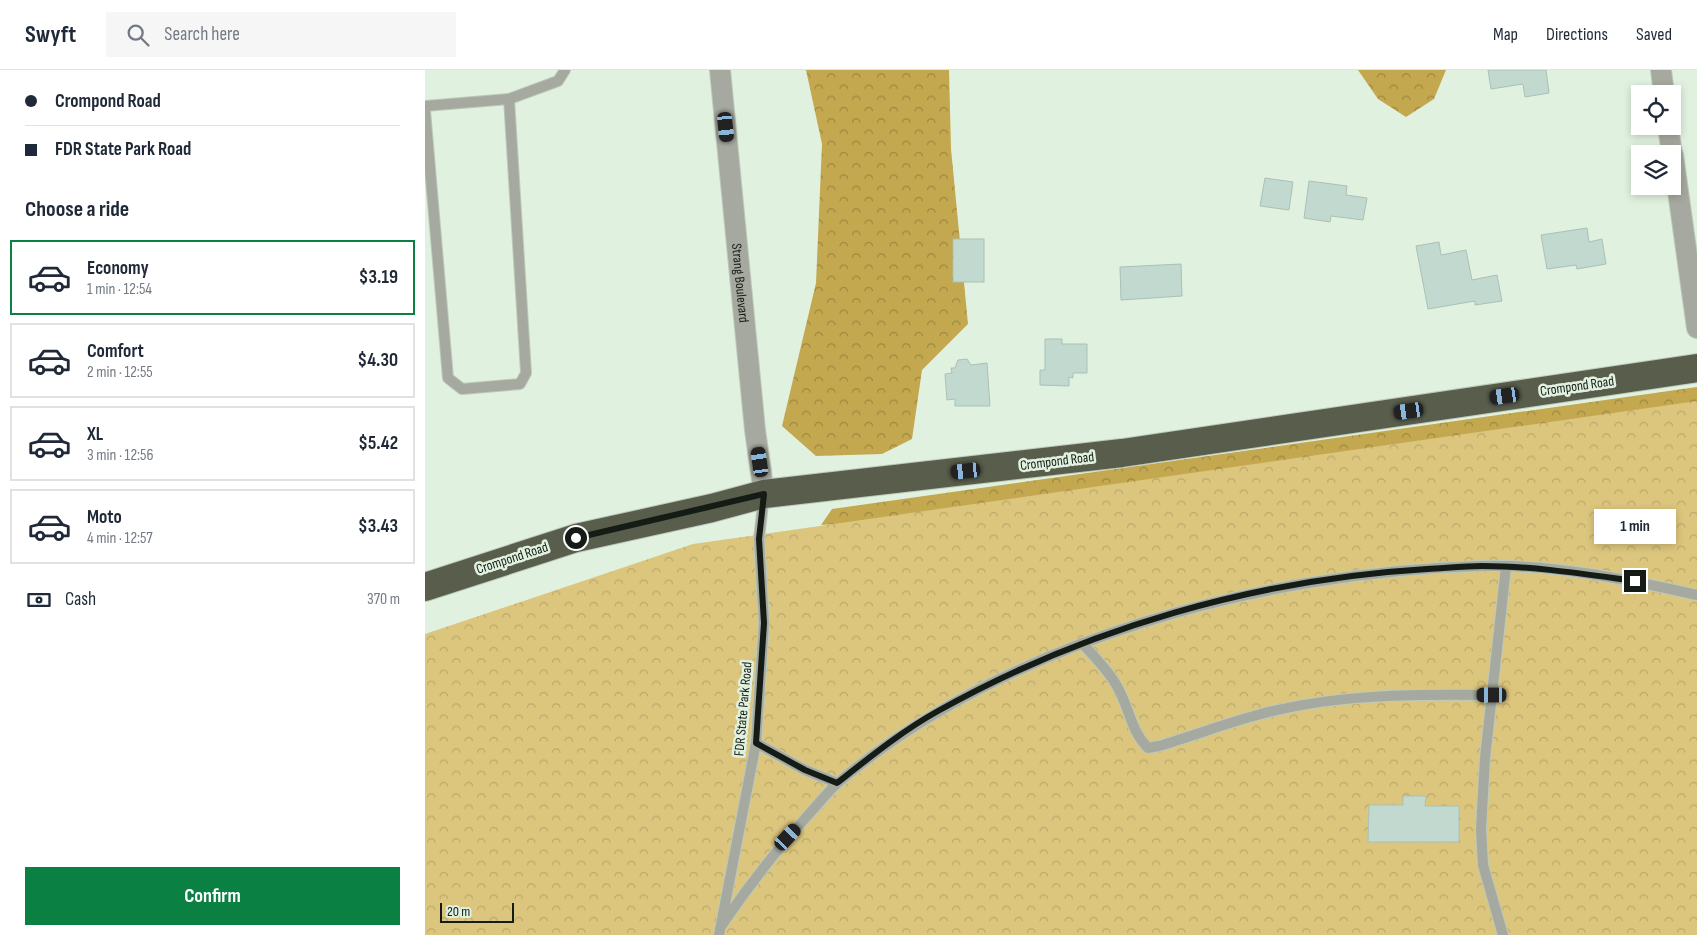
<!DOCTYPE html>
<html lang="en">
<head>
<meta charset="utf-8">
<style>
  body { margin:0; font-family:"Sofia Sans Condensed",sans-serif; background:#f6f6f7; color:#1f2937; height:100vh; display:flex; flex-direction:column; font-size:19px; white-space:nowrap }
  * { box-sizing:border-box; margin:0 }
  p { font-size:16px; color:#747a83 }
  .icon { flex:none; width:28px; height:28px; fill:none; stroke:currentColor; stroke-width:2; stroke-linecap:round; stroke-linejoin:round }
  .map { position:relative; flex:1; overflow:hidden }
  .panel { display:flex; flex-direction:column; background:#fff; width:425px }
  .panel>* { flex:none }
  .banner { display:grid; align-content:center; height:110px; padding:0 25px; background:#fff }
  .fabs { position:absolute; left:1206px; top:15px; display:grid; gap:10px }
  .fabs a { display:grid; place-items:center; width:50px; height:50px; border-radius:0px; background:#fff; box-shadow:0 2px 8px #0003; font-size:25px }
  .scale { position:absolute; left:15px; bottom:12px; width:74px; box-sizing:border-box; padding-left:5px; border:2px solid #151b15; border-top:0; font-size:14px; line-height:18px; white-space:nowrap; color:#151b15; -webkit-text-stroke:4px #e1f1df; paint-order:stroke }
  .end { position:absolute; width:22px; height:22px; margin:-11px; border:6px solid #151b15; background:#fff; box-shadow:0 0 0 2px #fff }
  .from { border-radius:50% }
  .bubble { position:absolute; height:35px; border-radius:0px; background:#fff; box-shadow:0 2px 8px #0003; font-size:16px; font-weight:700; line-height:35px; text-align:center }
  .car { position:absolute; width:15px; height:30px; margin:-15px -8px; border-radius:6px; box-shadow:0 0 4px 1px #0007; background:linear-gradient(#222 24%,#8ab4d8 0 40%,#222 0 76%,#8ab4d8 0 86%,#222 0) }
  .banner b { display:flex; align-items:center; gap:18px; height:48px; font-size:19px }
  .banner b+b { border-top:1px solid #e0e1e3 }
  .banner i { width:12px; height:12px; background:#1f2937 }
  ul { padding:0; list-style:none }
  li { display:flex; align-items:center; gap:15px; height:75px; margin:0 10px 8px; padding:0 15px; border:2px solid #e0e1e3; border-radius:0px }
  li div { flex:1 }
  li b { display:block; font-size:19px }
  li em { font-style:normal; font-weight:700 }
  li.active { border-color:#0b8043 }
  li>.icon { width:45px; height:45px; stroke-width:1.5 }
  h2 { padding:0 25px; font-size:22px; line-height:60px }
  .pay { display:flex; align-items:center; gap:12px; height:55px; padding:0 25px; font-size:19px }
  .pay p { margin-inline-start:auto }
  .cta { display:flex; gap:10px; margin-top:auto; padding:10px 25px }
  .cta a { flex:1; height:58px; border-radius:0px; background:#0b8043; color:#fff; font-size:20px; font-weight:700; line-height:58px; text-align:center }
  header { display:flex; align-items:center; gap:30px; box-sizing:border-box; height:70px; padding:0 25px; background:#fff; border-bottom:1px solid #e0e1e3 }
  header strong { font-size:24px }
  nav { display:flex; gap:28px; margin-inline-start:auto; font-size:18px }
  .search { width:350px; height:45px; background:#f6f6f7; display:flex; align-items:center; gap:12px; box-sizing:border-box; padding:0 18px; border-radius:0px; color:#747a83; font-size:19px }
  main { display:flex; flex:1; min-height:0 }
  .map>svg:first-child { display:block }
</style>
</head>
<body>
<header>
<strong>Swyft</strong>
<div class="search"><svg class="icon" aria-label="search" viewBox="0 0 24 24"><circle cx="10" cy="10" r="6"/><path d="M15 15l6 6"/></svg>Search here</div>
<nav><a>Map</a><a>Directions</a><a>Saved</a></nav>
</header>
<main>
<section class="panel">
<div class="banner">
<b><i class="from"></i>Crompond Road</b>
<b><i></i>FDR State Park Road</b>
</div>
<h2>Choose a ride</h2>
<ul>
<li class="active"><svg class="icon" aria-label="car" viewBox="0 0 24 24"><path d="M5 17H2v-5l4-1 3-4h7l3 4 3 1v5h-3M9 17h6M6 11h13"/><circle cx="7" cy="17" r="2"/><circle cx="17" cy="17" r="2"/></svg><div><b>Economy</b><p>1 min · 12:54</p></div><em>$3.19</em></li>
<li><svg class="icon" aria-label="car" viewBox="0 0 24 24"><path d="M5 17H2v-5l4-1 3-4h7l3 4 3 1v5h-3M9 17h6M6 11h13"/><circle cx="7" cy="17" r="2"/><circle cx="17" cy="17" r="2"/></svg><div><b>Comfort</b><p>2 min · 12:55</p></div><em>$4.30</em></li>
<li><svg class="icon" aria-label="car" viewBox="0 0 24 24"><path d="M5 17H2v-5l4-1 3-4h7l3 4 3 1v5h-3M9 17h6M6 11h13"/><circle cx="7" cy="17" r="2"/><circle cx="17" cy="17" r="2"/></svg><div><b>XL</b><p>3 min · 12:56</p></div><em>$5.42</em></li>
<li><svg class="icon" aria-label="car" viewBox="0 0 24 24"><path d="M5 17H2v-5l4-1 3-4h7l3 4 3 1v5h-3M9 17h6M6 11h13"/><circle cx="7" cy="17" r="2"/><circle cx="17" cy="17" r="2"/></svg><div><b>Moto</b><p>4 min · 12:57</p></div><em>$3.43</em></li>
</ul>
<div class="pay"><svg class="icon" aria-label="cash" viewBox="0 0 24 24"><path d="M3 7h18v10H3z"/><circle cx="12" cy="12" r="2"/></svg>Cash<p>370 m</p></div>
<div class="cta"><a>Confirm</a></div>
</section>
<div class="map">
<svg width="1272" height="865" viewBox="0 0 1272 865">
  <defs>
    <pattern id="forest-crowns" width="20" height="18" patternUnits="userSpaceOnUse" patternTransform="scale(1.25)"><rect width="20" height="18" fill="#c3a84f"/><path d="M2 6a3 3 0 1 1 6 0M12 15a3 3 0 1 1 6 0" fill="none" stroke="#9d8840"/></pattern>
    <pattern id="park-crowns" width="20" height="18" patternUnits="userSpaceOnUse" patternTransform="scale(1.25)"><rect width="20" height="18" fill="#dcc57d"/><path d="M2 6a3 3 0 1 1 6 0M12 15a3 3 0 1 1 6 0" fill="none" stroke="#bca96b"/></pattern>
  </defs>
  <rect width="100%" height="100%" fill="#e1f1df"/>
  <g fill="url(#forest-crowns)">
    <polygon points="381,0 524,0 526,79 543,254 497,300 487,369 457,384 391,386 357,356 391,213 397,74"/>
    <polygon points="933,0 1021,0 1009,29 981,47 953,29"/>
    <polygon points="1272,317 1272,400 396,455 407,439"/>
  </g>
  <polygon fill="url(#park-crowns)" points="1272,331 1272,865 0,865 0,564 268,474"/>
  <g fill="#c2d9cf" stroke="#a9c1b6">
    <polygon points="1063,0 1121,0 1124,23 1100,27 1098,14 1066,19"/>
    <polygon points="840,108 868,112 864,140 835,136"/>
    <polygon points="884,111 922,116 921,125 942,128 938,150 906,146 905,152 879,148"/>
    <polygon points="1162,158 1164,172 1177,169 1181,194 1152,199 1151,195 1122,199 1116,165"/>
    <rect x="528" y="169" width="31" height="43"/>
    <polygon points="1014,172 1016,185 1041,180 1047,210 1072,205 1077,231 1050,235 1050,231 1003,239 991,176"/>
    <polygon points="756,194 757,226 696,230 695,197"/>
    <polygon points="620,269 637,269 637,274 662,274 662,303 648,303 648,308 644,307 644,316 615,315 615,300 620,300"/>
    <polygon points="542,289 546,295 562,293 565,336 530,336 530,329 522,330 520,304 527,303 526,298 530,298 533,290"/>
    <polygon points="978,726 1001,726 1000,736 1034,736 1034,772 943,772 944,735 978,735"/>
  </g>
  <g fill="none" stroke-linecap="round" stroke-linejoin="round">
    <defs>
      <g id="lane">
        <polyline points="0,36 84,29"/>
        <polyline points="0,40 23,308 37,319 95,314 101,303 84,29 133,11 140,0"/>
        <path d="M657 573C671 589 686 603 695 622 705 642 707 662 723 678L734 676C768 666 801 653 836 644 911 624 990 624 1067 625"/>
        <polyline points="331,673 380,700 412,713"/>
        <path d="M297 855C324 815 353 778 385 743 395 732 404 720 415 711 583 570 838 502 1055 496 1128 494 1201 509 1272 525"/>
        <polyline points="294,865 331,673 339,553 334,469 339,425"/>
        <polyline points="1078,865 1058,795 1056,759 1060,688 1081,497"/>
      </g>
      <g id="street">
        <path id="s1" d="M295 0 330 360 339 424"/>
        <polyline points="1236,0 1239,24"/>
        <polyline points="1243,56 1247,84"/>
        <polyline points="1248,85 1272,258"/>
      </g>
      <polyline id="highway" points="0,517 151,468 287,438 339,424 697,383 1272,298"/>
    </defs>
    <use href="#lane" stroke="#bccabb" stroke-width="12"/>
    <use href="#street" stroke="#bccabb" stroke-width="22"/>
    <use href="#highway" stroke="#bccabb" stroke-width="30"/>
    <use href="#lane" stroke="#a6a99f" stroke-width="10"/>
    <use href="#street" stroke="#a6a99f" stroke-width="20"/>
    <use href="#highway" stroke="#595d4b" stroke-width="28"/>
  </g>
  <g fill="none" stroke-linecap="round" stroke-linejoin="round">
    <path stroke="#151b15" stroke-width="6" d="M151 468 339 424 334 469 339 553 331 673 380 700 412 713C445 687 477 661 513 641 661 558 833 509 1002 499 1021 498 1039 496 1057 496 1109 496 1159 504 1210 511"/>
  </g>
  <g text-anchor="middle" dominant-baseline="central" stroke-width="5" stroke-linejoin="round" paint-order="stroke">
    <g font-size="14" fill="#151b15" stroke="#e1f1df">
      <text stroke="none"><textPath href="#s1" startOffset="214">Strang Boulevard</textPath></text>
      <text transform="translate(1152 316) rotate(-8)">Crompond Road</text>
      <text transform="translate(632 391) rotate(-7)">Crompond Road</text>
      <text transform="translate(87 488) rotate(-18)">Crompond Road</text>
      <text transform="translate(318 639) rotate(-85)">FDR State Park Road</text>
    </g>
  </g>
</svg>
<div class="fabs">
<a><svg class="icon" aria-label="locate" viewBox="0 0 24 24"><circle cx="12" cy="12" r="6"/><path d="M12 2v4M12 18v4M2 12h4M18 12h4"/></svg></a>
<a><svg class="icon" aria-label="layers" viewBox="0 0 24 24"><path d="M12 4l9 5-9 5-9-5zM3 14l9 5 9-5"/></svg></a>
</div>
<div class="scale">20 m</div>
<i class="end from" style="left:151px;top:468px"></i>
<i class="end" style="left:1210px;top:511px"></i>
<div class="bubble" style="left:1169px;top:439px;width:82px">1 min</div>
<i class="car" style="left:301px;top:57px;rotate:174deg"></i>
<i class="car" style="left:1080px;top:326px;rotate:262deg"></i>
<i class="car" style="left:984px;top:341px;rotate:262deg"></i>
<i class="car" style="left:335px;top:392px;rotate:352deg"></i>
<i class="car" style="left:541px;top:401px;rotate:264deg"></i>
<i class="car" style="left:1067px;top:625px;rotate:270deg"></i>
<i class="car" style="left:363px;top:767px;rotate:43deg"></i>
</div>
</main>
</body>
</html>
